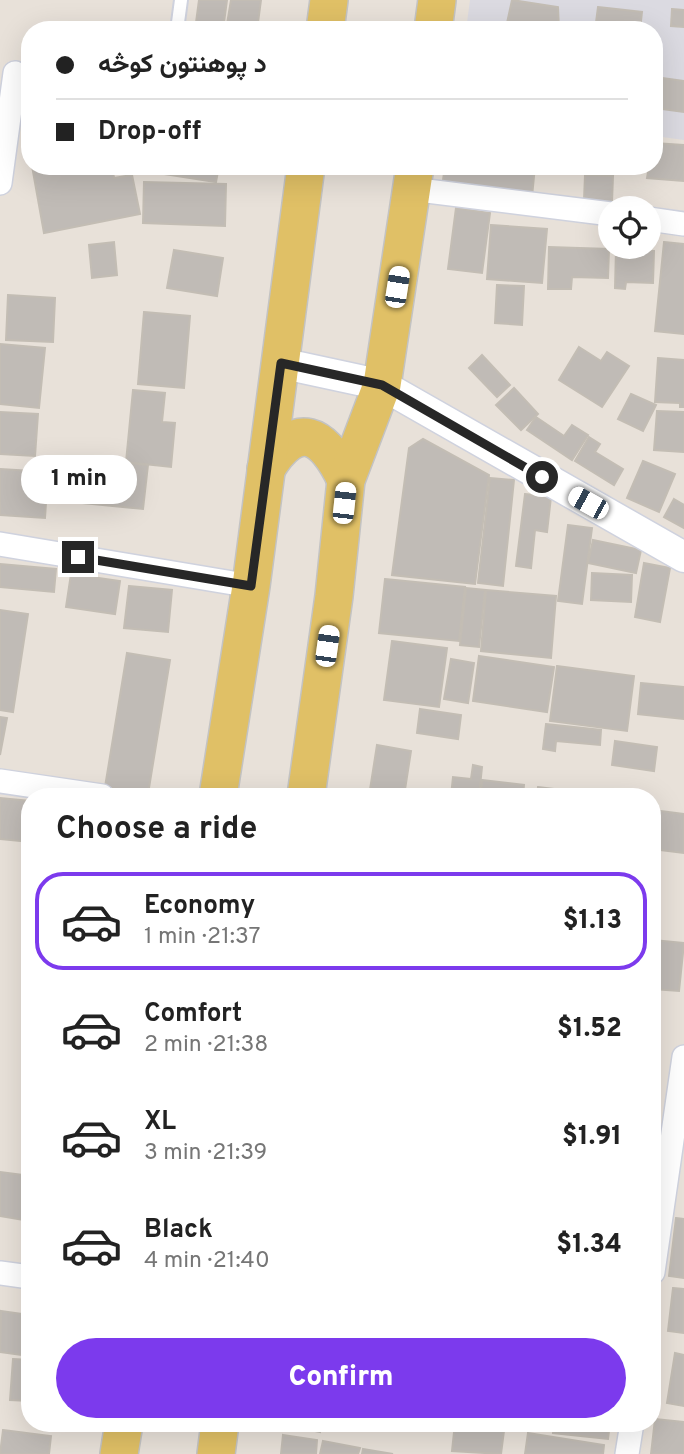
<!DOCTYPE html>
<html lang="en">
<head>
<meta charset="utf-8">
<style>
  body { margin:0; font-family:Overpass,Vazirmatn,sans-serif; background:#f6f6f6; color:#222; height:100vh; display:flex; flex-direction:column; font-size:26px; white-space:nowrap }
  * { box-sizing:border-box; margin:0 }
  p { font-size:23px; color:#767676 }
  .icon { flex:none; width:38px; height:38px; fill:none; stroke:currentColor; stroke-width:2; stroke-linecap:round; stroke-linejoin:round }
  .map { position:relative; flex:1; overflow:hidden }
  .details { position:absolute; left:21px; top:788px; width:640px; height:644px; display:flex; flex-direction:column; background:#fff; border-radius:28px; box-shadow:0 7px 28px #0002 }
  .details>* { flex:none }
  .top-card { position:absolute; left:21px; top:21px; width:642px; height:154px; border-radius:28px; box-shadow:0 7px 28px #0002; display:grid; align-content:center; height:154px; padding:0 35px; background:#fff }
  .buttons { position:absolute; left:598px; top:196px; display:grid; gap:14px }
  .buttons a { display:grid; place-items:center; width:63px; height:63px; border-radius:50%; background:#fff; box-shadow:0 7px 28px #0002; font-size:35px }
  .end { position:absolute; width:32px; height:32px; margin:-16px; border:9px solid #272727; background:#fff; box-shadow:0 0 0 4px #fff }
  .from { border-radius:50% }
  .bubble { position:absolute; height:49px; border-radius:24px; background:#fff; box-shadow:0 7px 28px #0002; font-size:23px; font-weight:800; line-height:49px; text-align:center }
  .car { position:absolute; width:21px; height:42px; margin:-21px -10px; border-radius:9px; box-shadow:0 0 5px 2px #0007; background:linear-gradient(#fff 24%,#345 0 40%,#fff 0 76%,#345 0 86%,#fff 0) }
  .top-card b { display:flex; align-items:center; gap:24px; height:66px; font-size:26px }
  .top-card b+b { border-top:2px solid #e0e0e0 }
  .top-card i { width:18px; height:18px; background:#222 }
  ul { padding:0; list-style:none }
  li { display:flex; align-items:center; gap:21px; height:98px; margin:0 14px 10px; padding:0 21px; border:4px solid transparent; border-radius:28px }
  li div { flex:1 }
  li b { display:block; font-size:26px }
  li em { font-style:normal; font-weight:800 }
  li.selected { border-color:#7c3aed }
  li>.icon { width:63px; height:63px; stroke-width:1.5 }
  h2 { padding:0 35px; font-size:32px; line-height:84px }
  .button { display:flex; gap:14px; margin-top:auto; padding:14px 35px }
  .button a { flex:1; height:80px; border-radius:42px; background:#7c3aed; color:#fff; font-size:28px; font-weight:800; line-height:80px; text-align:center }
  .map>svg:first-child { display:block }
</style>
</head>
<body>
<div class="map">
<svg width="684" height="1454" viewBox="0 0 684 1454">
  <rect width="100%" height="100%" fill="#e8e1d9"/>
  <polygon fill="#dbdae1" points="470,0 684,0 684,140 655,136 654,30 466,30"/>
  <g fill="#c0bbb6" stroke="#c3bdb4" stroke-width="2">
    <polygon points="199,0 227,0 223,30 195,30"/>
    <polygon points="231,0 261,0 257,30 226,30"/>
    <polygon points="512,0 558,7 559,30 499,30 507,23"/>
    <polygon points="598,7 642,12 640,30 595,30"/>
    <polygon points="672,9 684,10 684,27 671,26"/>
    <polygon points="655,77 684,81 684,112 654,108"/>
    <polygon points="654,143 684,145 684,181 647,178 649,166 654,166"/>
    <polygon points="32,166 112,166 114,178 132,175 140,214 44,233"/>
    <polygon points="113,166 219,166 216,182"/>
    <polygon points="445,166 535,166 532,197 442,187"/>
    <polygon points="585,175 613,176 612,202 584,200"/>
    <polygon points="144,182 226,184 225,226 143,223"/>
    <polygon points="456,208 490,213 482,273 448,269"/>
    <polygon points="491,225 547,229 542,283 487,279"/>
    <polygon points="114,242 117,275 92,278 89,245"/>
    <polygon points="664,242 684,244 684,334 655,331"/>
    <polygon points="549,247 609,249 608,278 572,277 571,289 548,289"/>
    <polygon points="616,249 654,251 653,283 626,282 625,289 615,288"/>
    <polygon points="174,250 223,258 217,296 167,288"/>
    <polygon points="497,285 524,286 522,325 495,323"/>
    <polygon points="8,295 55,298 53,342 6,340"/>
    <polygon points="144,312 190,316 184,388 138,384"/>
    <polygon points="0,344 45,348 39,408 0,404"/>
    <polygon points="579,347 601,361 607,352 629,366 602,407 559,380"/>
    <polygon points="482,355 510,385 497,397 469,368"/>
    <polygon points="658,358 684,360 684,407 680,407 680,403 655,402"/>
    <polygon points="514,388 538,414 521,430 496,405"/>
    <polygon points="133,390 165,393 162,422 175,423 171,467 126,462"/>
    <polygon points="631,394 656,405 643,431 618,419"/>
    <polygon points="657,411 684,412 684,452 654,450"/>
    <polygon points="0,412 38,414 35,456 0,454"/>
    <polygon points="536,417 564,436 572,425 588,435 572,460 527,430"/>
    <polygon points="589,437 600,444 595,452 623,469 614,485 575,461"/>
    <polygon points="423,439 489,475 475,584 392,575 409,448"/>
    <polygon points="67,457 148,465 143,509 63,501"/>
    <polygon points="643,461 675,474 659,512 627,498"/>
    <polygon points="0,469 48,472 45,518 0,515"/>
    <polygon points="490,478 514,480 503,586 478,583"/>
    <polygon points="525,494 551,497 547,532 535,530 531,568 516,566"/>
    <polygon points="674,499 684,505 684,528 664,517"/>
    <polygon points="568,525 592,528 582,604 558,601"/>
    <polygon points="593,540 641,550 636,573 588,563"/>
    <polygon points="644,563 670,568 660,622 635,617"/>
    <polygon points="0,564 56,569 54,592 0,587"/>
    <polygon points="592,573 632,575 631,602 591,600"/>
    <polygon points="71,574 120,581 115,614 66,607"/>
    <polygon points="385,579 465,587 459,641 379,633"/>
    <polygon points="129,586 172,590 168,632 124,628"/>
    <polygon points="466,588 485,590 479,647 460,645"/>
    <polygon points="486,590 556,596 551,658 481,651"/>
    <polygon points="0,610 28,614 13,712 0,710"/>
    <polygon points="392,641 447,648 439,707 384,700"/>
    <polygon points="127,653 170,660 148,794 105,787"/>
    <polygon points="479,656 554,667 547,712 473,701"/>
    <polygon points="451,659 474,663 468,703 444,699"/>
    <polygon points="557,666 634,676 627,731 550,721"/>
    <polygon points="641,683 684,687 684,719 638,714"/>
    <polygon points="420,709 461,715 458,739 417,733"/>
    <polygon points="0,717 7,718 0,755"/>
    <polygon points="546,724 601,730 600,745 556,741 555,751 543,749"/>
    <polygon points="615,741 657,747 654,771 612,765"/>
    <polygon points="377,745 411,751 404,796 369,796"/>
    <polygon points="473,765 482,767 479,796 451,796 453,777 471,779"/>
    <polygon points="482,780 524,785 523,796 481,796"/>
    <polygon points="538,787 571,791 570,796 537,796"/>
    <polygon points="0,798 30,801 30,842 0,839"/>
    <polygon points="653,810 684,814 684,853 653,849"/>
    <polygon points="653,940 684,943 679,991 653,989"/>
    <polygon points="653,1072 659,1072 657,1104 653,1104"/>
    <polygon points="653,1106 660,1106 659,1134 653,1133"/>
    <polygon points="653,1136 660,1136 659,1159 653,1159"/>
    <polygon points="0,1172 30,1176 30,1221 0,1216"/>
    <polygon points="676,1218 684,1219 684,1278 669,1276"/>
    <polygon points="673,1288 684,1289 684,1333 668,1331"/>
    <polygon points="1,1311 30,1315 30,1356 0,1352"/>
    <polygon points="675,1353 684,1355 684,1406 667,1403"/>
    <polygon points="13,1359 30,1360 30,1401 10,1400"/>
    <polygon points="655,1419 684,1422 684,1454 651,1454"/>
    <polygon points="277,1423 321,1423 320,1432"/>
    <polygon points="417,1423 446,1423 445,1431 417,1429"/>
    <polygon points="455,1423 505,1423 501,1454 452,1451"/>
    <polygon points="554,1423 610,1423 608,1439 553,1433"/>
    <polygon points="3,1430 51,1436 49,1454 0,1454"/>
    <polygon points="528,1433 604,1445 603,1454 525,1454"/>
    <polygon points="283,1435 317,1440 316,1454 281,1454"/>
    <polygon points="323,1441 360,1448 358,1454 320,1454"/>
    <polygon points="363,1449 393,1454 362,1454"/>
  </g>
  <g fill="none" stroke-linecap="round" stroke-linejoin="round">
    <defs>
      <polyline id="service" points="177,30 181,0"/>
      <g id="minor">
        <polyline points="0,183 15,73"/>
        <polyline points="411,189 611,214"/>
        <polyline points="649,219 684,224"/>
        <polyline points="0,544 251,586"/>
        <polyline points="0,781 102,796"/>
        <polyline points="653,1272 684,1057"/>
        <polyline points="0,1273 30,1277"/>
        <polyline points="627,1454 632,1423"/>
      </g>
      <polyline id="tertiary" points="280,363 382,385 684,557"/>
      <g id="primary">
        <polyline points="325,30 329,0"/>
        <polyline points="433,30 437,0"/>
        <path d="M266 469C297 418 324 433 346 480"/>
        <polyline points="218,796 251,586 306,166"/>
        <polyline points="306,796 334,596 346,480 382,385 415,166"/>
        <polyline points="119,1454 124,1423"/>
        <polyline points="216,1454 220,1423"/>
      </g>
    </defs>
    <use href="#service" stroke="#cfd2de" stroke-width="16"/>
    <use href="#minor" stroke="#cfd2de" stroke-width="26"/>
    <use href="#tertiary" stroke="#cfd2de" stroke-width="33"/>
    <use href="#primary" stroke="#c3c3c3" stroke-width="40"/>
    <use href="#service" stroke="#fff" stroke-width="12"/>
    <use href="#minor" stroke="#fff" stroke-width="23"/>
    <use href="#tertiary" stroke="#fff" stroke-width="30"/>
    <use href="#primary" stroke="#e0c066" stroke-width="37"/>
  </g>
  <g fill="none" stroke-linecap="round" stroke-linejoin="round">
    <polyline stroke="#272727" stroke-width="9" points="78,557 251,586 281,363 382,385 542,477"/>
  </g>
</svg>
<div class="buttons">
<a><svg class="icon" aria-label="locate" viewBox="0 0 24 24"><circle cx="12" cy="12" r="6"/><path d="M12 2v4M12 18v4M2 12h4M18 12h4"/></svg></a>
</div>
<i class="end from" style="left:542px;top:477px"></i>
<i class="end" style="left:78px;top:557px"></i>
<div class="bubble" style="left:21px;top:455px;width:116px">1 min</div>
<i class="car" style="left:397px;top:287px;rotate:9deg"></i>
<i class="car" style="left:344px;top:503px;rotate:6deg"></i>
<i class="car" style="left:588px;top:503px;rotate:299deg"></i>
<i class="car" style="left:327px;top:646px;rotate:8deg"></i>
<div class="top-card">
<b><i class="from"></i>د پوهنتون کوڅه</b>
<b><i></i>Drop-off</b>
</div>
<section class="details">
<h2>Choose a ride</h2>
<ul>
<li class="selected"><svg class="icon" aria-label="car" viewBox="0 0 24 24"><path d="M5 17H2v-5l4-1 3-4h7l3 4 3 1v5h-3M9 17h6M6 11h13"/><circle cx="7" cy="17" r="2"/><circle cx="17" cy="17" r="2"/></svg><div><b>Economy</b><p>1 min · 21:37</p></div><em>$1.13</em></li>
<li><svg class="icon" aria-label="car" viewBox="0 0 24 24"><path d="M5 17H2v-5l4-1 3-4h7l3 4 3 1v5h-3M9 17h6M6 11h13"/><circle cx="7" cy="17" r="2"/><circle cx="17" cy="17" r="2"/></svg><div><b>Comfort</b><p>2 min · 21:38</p></div><em>$1.52</em></li>
<li><svg class="icon" aria-label="car" viewBox="0 0 24 24"><path d="M5 17H2v-5l4-1 3-4h7l3 4 3 1v5h-3M9 17h6M6 11h13"/><circle cx="7" cy="17" r="2"/><circle cx="17" cy="17" r="2"/></svg><div><b>XL</b><p>3 min · 21:39</p></div><em>$1.91</em></li>
<li><svg class="icon" aria-label="car" viewBox="0 0 24 24"><path d="M5 17H2v-5l4-1 3-4h7l3 4 3 1v5h-3M9 17h6M6 11h13"/><circle cx="7" cy="17" r="2"/><circle cx="17" cy="17" r="2"/></svg><div><b>Black</b><p>4 min · 21:40</p></div><em>$1.34</em></li>
</ul>
<div class="button"><a>Confirm</a></div>
</section>
</div>
</body>
</html>
